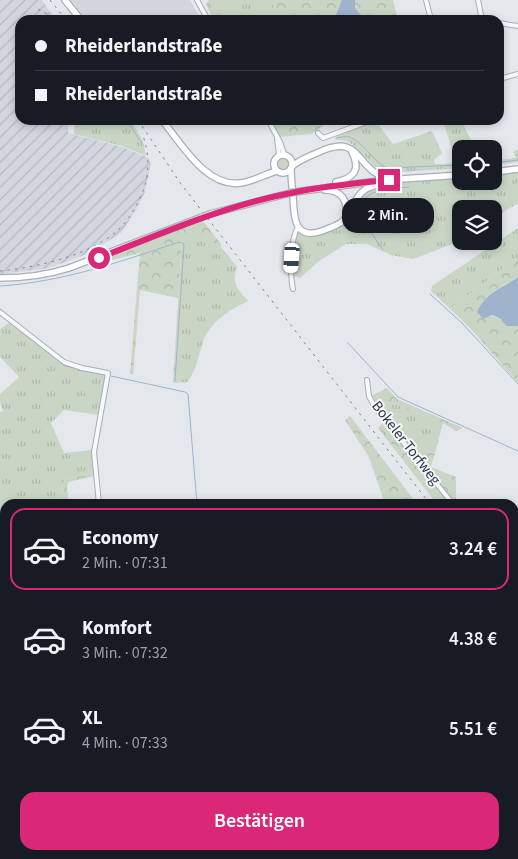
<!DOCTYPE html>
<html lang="de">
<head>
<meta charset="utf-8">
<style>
  body { margin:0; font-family:"Source Sans 3",sans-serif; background:#20242c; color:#f1f3f6; height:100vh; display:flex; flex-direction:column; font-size:19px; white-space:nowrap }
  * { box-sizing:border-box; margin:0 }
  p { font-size:16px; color:#9ea1a6 }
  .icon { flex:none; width:28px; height:28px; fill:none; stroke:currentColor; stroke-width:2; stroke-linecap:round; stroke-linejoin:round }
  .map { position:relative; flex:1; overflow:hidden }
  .sheet { position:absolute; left:0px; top:499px; width:519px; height:361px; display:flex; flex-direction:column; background:#171b24; border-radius:15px 15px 0 0; box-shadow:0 2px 8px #0003 }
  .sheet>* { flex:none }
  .banner { position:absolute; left:15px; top:15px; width:489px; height:110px; border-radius:15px; box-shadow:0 2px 8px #0003; display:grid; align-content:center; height:110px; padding:0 20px; background:#171b24 }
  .controls { position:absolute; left:452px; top:140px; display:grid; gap:10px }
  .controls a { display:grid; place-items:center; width:50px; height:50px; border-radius:10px; background:#171b24; box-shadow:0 2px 8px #0003; font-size:25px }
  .end { position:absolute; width:22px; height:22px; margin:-11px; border:6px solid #db2777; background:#fff; box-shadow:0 0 0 2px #fff }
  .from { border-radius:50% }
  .bubble { position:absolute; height:35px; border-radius:15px; background:#171b24; box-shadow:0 2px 8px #0003; font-size:16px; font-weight:600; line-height:35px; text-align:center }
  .car { position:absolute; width:15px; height:30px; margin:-15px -8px; border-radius:6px; box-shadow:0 0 4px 1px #0007; background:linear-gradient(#fff 24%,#345 0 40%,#fff 0 76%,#345 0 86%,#fff 0) }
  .banner b { display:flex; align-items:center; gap:18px; height:48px; font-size:19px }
  .banner b+b { border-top:1px solid #363941 }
  .banner i { width:12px; height:12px; background:#f1f3f6 }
  ul { padding:9px 0 0; list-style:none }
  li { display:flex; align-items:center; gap:15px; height:82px; margin:0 10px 8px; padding:0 10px; border:2px solid transparent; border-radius:15px }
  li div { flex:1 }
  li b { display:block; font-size:19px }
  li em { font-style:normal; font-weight:600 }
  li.on { border-color:#db2777 }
  li>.icon { width:45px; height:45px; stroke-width:1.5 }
  .action { display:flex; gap:10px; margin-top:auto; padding:10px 20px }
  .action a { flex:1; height:58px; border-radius:15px; background:#db2777; color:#fff; font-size:20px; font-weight:600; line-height:58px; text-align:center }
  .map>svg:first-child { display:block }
</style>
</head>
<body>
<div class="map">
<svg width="518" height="859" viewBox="0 0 518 859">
  <defs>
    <pattern id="industrial-furrows" width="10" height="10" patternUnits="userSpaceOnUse" patternTransform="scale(1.25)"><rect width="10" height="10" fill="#d2d6de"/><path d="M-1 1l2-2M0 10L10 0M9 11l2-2" fill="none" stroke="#b4b8c0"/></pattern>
    <pattern id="grass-tufts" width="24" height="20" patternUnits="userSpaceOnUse" patternTransform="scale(1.25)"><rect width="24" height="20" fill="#c9d6c5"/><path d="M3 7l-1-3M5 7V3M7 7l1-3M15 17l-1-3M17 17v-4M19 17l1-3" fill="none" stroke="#adb8ab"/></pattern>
    <pattern id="forest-crowns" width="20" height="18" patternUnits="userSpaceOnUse" patternTransform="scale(1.25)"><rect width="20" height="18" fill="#c9d6c5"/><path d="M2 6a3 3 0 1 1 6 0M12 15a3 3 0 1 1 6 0" fill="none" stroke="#adb8ab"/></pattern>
  </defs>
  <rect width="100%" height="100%" fill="#e4e7ec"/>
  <polygon fill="#d2d6de" points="70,0 190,0 201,20 87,20"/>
  <polygon fill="url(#industrial-furrows)" points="0,0 42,0 56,20 20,20 20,120 68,120 68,133 122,147 149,158 151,165 145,192 138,207 121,233 89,253 69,261 44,269 0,274"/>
  <g fill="url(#grass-tufts)">
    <polygon points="222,0 273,0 274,2 273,20 222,20"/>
    <polygon points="75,120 131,120 143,141 146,156 122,146 74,134"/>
    <path d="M375 120 393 144 432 131 442 153 434 160 435 164 461 163V168L387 173C366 169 360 137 335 140L336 135Z"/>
    <polygon points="456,120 461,120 472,142 452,150 444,124"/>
    <polygon points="518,149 518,162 494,165 494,160 517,158 513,152"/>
    <circle cx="283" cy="164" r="7"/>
    <path d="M518 172V203L494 218V209H461V238L450 245 413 259 391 255 367 244H346L319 261 300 278 294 276 297 232 299 231 305 234 339 226C348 214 356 199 368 190 379 182 444 179 461 178V181H494V175Z"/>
    <polygon points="518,228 518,257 450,309 431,291 432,286"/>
    <path d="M196 236C218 238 224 251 237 267 231 284 238 289 248 301 229 310 210 322 203 342 198 357 197 368 188 382L173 383 182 238Z"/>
    <polygon points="10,322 63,363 107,374 99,415 64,410 51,423 64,453 92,450 94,473 65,479 61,487 65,504 5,504 5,652 0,647 0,412 3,411 0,402 0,394 19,377 0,357 0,329"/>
    <polygon points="390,402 443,423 435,453 407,444 375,405"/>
    <polygon points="518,825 518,859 503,859 502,855 514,855 514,828"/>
    <polygon points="88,855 124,855 120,859 94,859"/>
  </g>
  <g fill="url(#forest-crowns)">
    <polygon points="209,0 222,0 222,20 214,20 206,5"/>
    <polygon points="273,0 393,0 398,20 273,20"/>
    <polygon points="271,120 330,120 330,121 311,134 280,137"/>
    <path d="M203 221 221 244V247C205 236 202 235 182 239L178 298 140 290 133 375 130 374 140 253 104 262 103 258Z"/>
    <path d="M518 257V277C501 288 486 292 477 312L501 319 506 326H518V383L471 329 450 309Z"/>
    <polygon points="387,388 397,399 463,428 456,431 445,424 390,402 375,405 371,396"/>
    <polygon points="350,416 417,504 385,504 369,457 345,420"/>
    <polygon points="384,422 450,504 437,504 378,428"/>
    <polygon points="407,444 435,453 431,467 456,477 456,501 455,503"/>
    <polygon points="94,473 94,476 68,482 67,487 69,504 65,504 61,487 65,479"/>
    <polygon points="0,655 5,660 5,678 0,684"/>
    <polygon points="5,763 5,849 0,848 0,764"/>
  </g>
  <g fill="#9fb4cc">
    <polygon points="342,0 355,0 355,8 365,20 337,20 336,15"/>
    <path d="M518 277V326H506L501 319 492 315 483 319 477 312C486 292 501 289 518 277Z"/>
  </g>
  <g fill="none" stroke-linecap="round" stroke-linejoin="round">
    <g stroke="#9fb4cc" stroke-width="1">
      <polyline points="127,120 140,141"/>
      <path d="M337 138C341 137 346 136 349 137 363 141 372 161 387 168L461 165"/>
      <polyline points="494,163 518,160"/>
      <path d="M383 250 359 215C358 188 390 189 409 187"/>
      <path d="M0 286C62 282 120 262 179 242L184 244 175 381"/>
      <polyline points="430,294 463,324 518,384"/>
      <polyline points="348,343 398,397 518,451"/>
      <polyline points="43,348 65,366 105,375"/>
      <polyline points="111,376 185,392 188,394 197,504"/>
      <polyline points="514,622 518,619"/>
      <polyline points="0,855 11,859"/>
      <polyline points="193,855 196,859"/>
      <polyline points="125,859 129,855"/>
    </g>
    <defs>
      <g id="street">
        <polyline points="197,0 208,20"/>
        <polyline points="426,0 431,20"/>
        <polyline points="478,0 482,20"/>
        <polyline points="499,23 518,26"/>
        <polyline points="499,79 518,74"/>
        <polyline points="268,120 280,142 284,154"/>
        <polyline points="318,133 323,138 372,120"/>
        <polyline points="277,138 279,155"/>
        <path d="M293 289C290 275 290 239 298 227"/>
        <polyline points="0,312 64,362 82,368 108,373 94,452 99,504"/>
        <polyline points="367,380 369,396 374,406 453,504"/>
        <polyline points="514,582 518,587"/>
        <polyline points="0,651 5,656"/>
        <polyline points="0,719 5,714"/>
        <polyline points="514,756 518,757"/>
        <polyline points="36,859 38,855"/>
      </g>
      <g id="secondary">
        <polyline points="65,0 81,20"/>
        <path d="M162 120C181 143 206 188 241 183 254 181 265 174 277 171"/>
        <circle cx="283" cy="164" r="9"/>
        <path d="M292 166C299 161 309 156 317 153 366 129 354 177 392 177"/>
        <path d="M291 169C291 178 292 187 293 196 294 215 293 241 322 231 329 228 337 226 343 221 351 212 354 200 362 192 371 183 382 187 389 180"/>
        <polyline points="494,172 518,169"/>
        <polyline points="386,180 461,175"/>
        <path d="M336 182C354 178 361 170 352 152"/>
        <path d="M325 190C342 190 348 201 346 216"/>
        <polyline points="295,192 377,181"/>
        <polyline points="210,214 290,193"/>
        <path d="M0 278C24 278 47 275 69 268L202 217"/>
        <polyline points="0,850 5,851"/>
        <polyline points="17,855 29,859"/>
      </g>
    </defs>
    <use href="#street" stroke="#a9aeb7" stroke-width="6"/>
    <use href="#secondary" stroke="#a9aeb7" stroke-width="8"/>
    <use href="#street" stroke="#f7f8fa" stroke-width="4"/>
    <use href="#secondary" stroke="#fff" stroke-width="5.5"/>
    <g stroke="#7d8696" stroke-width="1" stroke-dasharray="2.5 5" stroke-linecap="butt">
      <polyline points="50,0 66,20"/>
      <polyline points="38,9 57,20"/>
      <polyline points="138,120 181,184 430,504"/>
      <path d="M0 271C38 267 88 256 117 231 128 221 135 209 141 196 150 176 150 154 142 133"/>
      <polyline points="514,611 518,617"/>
    </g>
    <defs>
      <g id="secondary-bridge">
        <polyline points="290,193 295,192"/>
        <polyline points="202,217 210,214"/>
      </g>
    </defs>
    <use href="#secondary-bridge" stroke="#a9aeb7" stroke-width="8" stroke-linecap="butt"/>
    <use href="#secondary-bridge" stroke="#fff" stroke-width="5.5"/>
  </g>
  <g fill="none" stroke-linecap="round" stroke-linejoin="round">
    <path stroke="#db2777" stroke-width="6" d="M99 258C162 233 224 206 291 193 323 186 356 183 389 180"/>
  </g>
  <g text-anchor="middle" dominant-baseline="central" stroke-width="4" stroke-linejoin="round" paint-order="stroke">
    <g font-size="15" fill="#2b3445" stroke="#f4f6f9">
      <text transform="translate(406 443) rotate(52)">Bokeler Torfweg</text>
    </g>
  </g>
</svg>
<div class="controls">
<a><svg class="icon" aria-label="locate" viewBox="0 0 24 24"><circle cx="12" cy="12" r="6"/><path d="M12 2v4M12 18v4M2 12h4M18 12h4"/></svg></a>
<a><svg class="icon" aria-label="layers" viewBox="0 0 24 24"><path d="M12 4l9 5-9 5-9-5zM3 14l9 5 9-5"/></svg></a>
</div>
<i class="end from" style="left:99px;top:258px"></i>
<i class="end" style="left:389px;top:180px"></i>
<div class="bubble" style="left:342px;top:198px;width:92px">2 Min.</div>
<i class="car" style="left:292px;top:258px;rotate:184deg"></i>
<div class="banner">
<b><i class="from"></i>Rheiderlandstraße</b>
<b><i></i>Rheiderlandstraße</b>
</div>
<section class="sheet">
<ul>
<li class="on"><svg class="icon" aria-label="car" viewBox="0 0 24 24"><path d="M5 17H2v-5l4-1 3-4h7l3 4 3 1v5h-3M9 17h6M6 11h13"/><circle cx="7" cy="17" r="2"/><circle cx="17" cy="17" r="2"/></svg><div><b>Economy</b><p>2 Min. · 07:31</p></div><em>3.24 €</em></li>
<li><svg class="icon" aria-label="car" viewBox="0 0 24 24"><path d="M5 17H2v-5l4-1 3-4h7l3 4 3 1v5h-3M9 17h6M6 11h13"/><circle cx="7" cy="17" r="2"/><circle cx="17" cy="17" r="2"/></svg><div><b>Komfort</b><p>3 Min. · 07:32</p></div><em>4.38 €</em></li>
<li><svg class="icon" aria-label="car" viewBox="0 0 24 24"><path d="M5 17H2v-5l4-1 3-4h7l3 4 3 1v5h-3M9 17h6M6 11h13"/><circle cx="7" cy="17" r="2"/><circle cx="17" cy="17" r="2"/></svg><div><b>XL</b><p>4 Min. · 07:33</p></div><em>5.51 €</em></li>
</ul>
<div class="action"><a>Bestätigen</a></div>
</section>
</div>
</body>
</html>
